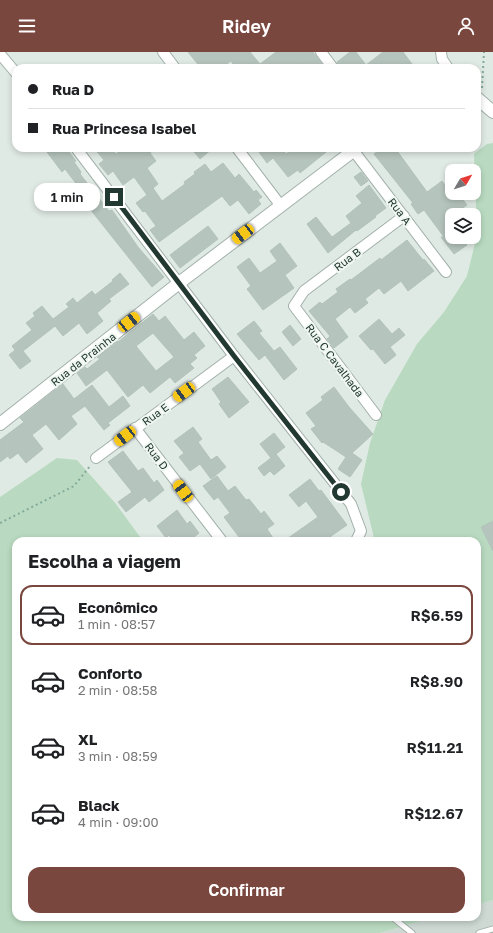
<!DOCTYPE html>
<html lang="pt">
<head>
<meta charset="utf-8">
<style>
  body { margin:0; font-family:"Golos Text",sans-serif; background:#f6f6f6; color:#202124; height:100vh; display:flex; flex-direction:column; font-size:15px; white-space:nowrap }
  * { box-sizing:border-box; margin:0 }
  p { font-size:13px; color:#757577 }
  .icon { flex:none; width:22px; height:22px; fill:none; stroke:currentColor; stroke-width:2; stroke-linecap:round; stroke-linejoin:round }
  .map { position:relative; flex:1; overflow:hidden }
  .details { position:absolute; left:12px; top:485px; width:469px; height:384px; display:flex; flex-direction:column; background:#fff; border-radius:12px; box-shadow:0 2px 6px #0003 }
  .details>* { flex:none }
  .banner { position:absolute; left:12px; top:12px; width:469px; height:88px; border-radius:12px; box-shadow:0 2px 6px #0003; display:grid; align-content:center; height:88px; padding:0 16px; background:#fff }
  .needle { width:26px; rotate:51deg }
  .fabs { position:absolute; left:445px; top:112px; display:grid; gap:8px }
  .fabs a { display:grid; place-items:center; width:36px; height:36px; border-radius:8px; background:#fff; box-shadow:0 2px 6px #0003; font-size:20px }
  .end { position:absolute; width:18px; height:18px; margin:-9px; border:5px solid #223931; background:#fff; box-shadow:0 0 0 2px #fff }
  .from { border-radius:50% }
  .bubble { position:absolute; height:28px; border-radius:12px; background:#fff; box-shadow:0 2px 6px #0003; font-size:13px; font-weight:600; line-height:28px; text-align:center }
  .car { position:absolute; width:12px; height:24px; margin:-12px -6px; border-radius:5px; box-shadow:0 0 3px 1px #0007; background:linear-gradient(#f5c518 24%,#345 0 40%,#f5c518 0 76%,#345 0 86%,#f5c518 0) }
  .banner b { display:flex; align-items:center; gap:14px; height:38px; font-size:15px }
  .banner b+b { border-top:1px solid #e0e0e0 }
  .banner i { width:10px; height:10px; background:#202124 }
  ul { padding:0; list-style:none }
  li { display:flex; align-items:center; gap:12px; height:60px; margin:0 8px 6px; padding:0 8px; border:2px solid transparent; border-radius:12px }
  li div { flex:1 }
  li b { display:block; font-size:15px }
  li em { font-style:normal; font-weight:600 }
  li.selected { border-color:#7a473e }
  li>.icon { width:36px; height:36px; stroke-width:1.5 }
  h2 { padding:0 16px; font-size:18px; line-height:48px }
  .button { display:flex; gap:8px; margin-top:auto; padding:8px 16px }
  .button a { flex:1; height:46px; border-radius:12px; background:#7a473e; color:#fff; font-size:16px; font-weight:600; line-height:46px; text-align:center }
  header { display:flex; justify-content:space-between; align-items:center; height:52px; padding:0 16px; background:#7a473e; color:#fff; font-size:18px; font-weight:600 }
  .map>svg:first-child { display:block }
</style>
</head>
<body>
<header><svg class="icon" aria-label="menu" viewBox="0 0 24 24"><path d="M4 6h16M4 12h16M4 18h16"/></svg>Ridey<svg class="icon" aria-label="person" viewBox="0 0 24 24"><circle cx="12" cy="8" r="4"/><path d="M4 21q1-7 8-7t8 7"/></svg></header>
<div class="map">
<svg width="493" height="881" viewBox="0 0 493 881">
  <rect width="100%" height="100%" fill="#e0eae4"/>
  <polygon fill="#ced9d3" points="493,848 493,881 380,881 435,865 477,865 477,853"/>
  <g fill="#b9dac0">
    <polygon points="493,91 493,848 477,853 477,489 372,489 374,486 361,432 370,391 385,348 417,292 444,260 467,224 477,183 474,102 487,92"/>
    <polygon points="57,406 77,408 116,452 143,489 16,489 16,865 435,865 380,881 0,881 0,445"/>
  </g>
  <g fill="#b5c4bd" stroke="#b2c3bb" fill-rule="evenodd">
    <polygon points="188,0 250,0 260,12 276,0 313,0 325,16 303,16 300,12 295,16 236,16 231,9 221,16 201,16"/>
    <polygon points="350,0 356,0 366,13 383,0 403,0 412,12 406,16 339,16 337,10"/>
    <polygon points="44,96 66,96 76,109 74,110 81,120 80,122 109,159 112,158 138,195 164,225 152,235 86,152 88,151 76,136 78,134 65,117 62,120"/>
    <polygon points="94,96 111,96 116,102 124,96 156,96 150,101 156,109 147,116 158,132 153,136 162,149 185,132 184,130 195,122 194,120 205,112 211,120 223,111 235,126 239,122 254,140 256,138 262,145 258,148 261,152 249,162 238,148 230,154 222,144 159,190 150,178 156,174 145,159 143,160 136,151 147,143 134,125 123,133 113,119 108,123 99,112 104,108"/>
    <polygon points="191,96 213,96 200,107"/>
    <polygon points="256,96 282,96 286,102 294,96 331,96 300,121 298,118 288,125 273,106 267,111"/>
    <polygon points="382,96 395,96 427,140 442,129 451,141 458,141 467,153 452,163 452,185 461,185 467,193 454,202 441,185 444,185 424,158 418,162 411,152 413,151 374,102"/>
    <polygon points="361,120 368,129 361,134 354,125"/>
    <polygon points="369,133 386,156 375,164 376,165 357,179 356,178 328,201 307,172 316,165 332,185 351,171 346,164 362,151 356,144"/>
    <polygon points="208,174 218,187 180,216 170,203"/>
    <polygon points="407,188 423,208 424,207 434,219 408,239 401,229 384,242 379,236 365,247 368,251 355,261 350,255 335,267 348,285 334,296 327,287 330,284 309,259 320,250 322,252 338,240 336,237 350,227 351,228 380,206 381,208"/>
    <polygon points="280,191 297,214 285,223 294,236 263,258 247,237 251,234 237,215 249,206 260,221 277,209 270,199"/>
    <polygon points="120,221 129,232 109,247 111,249 97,261 103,269 87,282 79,271 63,284 55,274 23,299 31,309 20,317 9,303 15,298 12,294 32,278 26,271 35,264 33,261 42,254 53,267 69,255 66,252 73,246 77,251 92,239 95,243 113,229 112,228"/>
    <path d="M153 262 159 269 165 264 184 288 194 280 205 294 194 303 197 306 190 312 194 316 175 331 170 325 150 341 143 333 128 345 107 318 86 334 77 321 85 315 87 317 100 307 97 305 117 289 118 290ZM153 281 174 305 156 319 136 294Z"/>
    <polygon points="379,267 392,282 399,276 405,283 390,295 396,303 385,312 373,297 371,298 359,284"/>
    <polygon points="254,269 262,279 259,281 274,299 280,295 297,317 284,328 265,303 259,308 237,282"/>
    <polygon points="290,273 301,287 293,294 282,280"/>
    <polygon points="228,325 249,350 229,366 219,352 221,350 212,337"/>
    <polygon points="63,332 74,347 92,333 109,355 123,344 130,354 108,371 110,373 104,378 85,354 71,364 77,372 59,388 46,372 32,383 43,397 26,411 18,401 10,407 8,404 0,410 0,388 24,370 20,366"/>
    <polygon points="334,335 349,355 373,382 352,401 362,408 350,425 338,417 346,405 323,390 322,391 311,377 316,374 306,361 323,348 321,345"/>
    <polygon points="193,375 202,387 198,390 211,408 217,404 226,415 211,427 200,412 190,419 179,405 184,401 174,389"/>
    <polygon points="274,381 285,395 271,406 260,392"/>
    <polygon points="123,399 138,419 143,416 154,431 157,428 164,438 149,450 145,445 126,460 118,450 132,440 108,410"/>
    <polygon points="276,402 285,414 274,423 270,419 264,424 258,416"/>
    <polygon points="217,424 228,439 235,434 246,448 249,447 261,462 264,459 274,472 267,477 275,489 242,489 224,465 230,461 218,445 214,448 203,434"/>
    <polygon points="310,427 319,439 321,438 347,473 324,489 284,489 318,465 306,449 299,455 289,443"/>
    <polygon points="177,458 187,472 190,469 199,481 189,489 173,489 169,483 166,486 157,474"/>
    <polygon points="493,469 493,499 481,475"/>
  </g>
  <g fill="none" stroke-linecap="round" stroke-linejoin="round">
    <defs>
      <g id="service">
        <polyline points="392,865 412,881"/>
        <polyline points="479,881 493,877"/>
      </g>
      <g id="minor">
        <polyline points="163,0 175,16"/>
        <polyline points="321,0 333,16"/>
        <polyline points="441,0 442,7 448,16"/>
        <polyline points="0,2 16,21"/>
        <polyline points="76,96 234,304 351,452 361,479 356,489"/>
        <polyline points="237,96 281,154"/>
        <polyline points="353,98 446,220"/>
        <polyline points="376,363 294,254 304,239 404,164"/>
        <polyline points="135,376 222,489"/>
        <polyline points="96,406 234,304"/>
      </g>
      <g id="tertiary">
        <polyline points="477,46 493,60"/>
        <polyline points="0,372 179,231 357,96"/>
      </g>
    </defs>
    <use href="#service" stroke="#a3b1ab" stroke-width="7"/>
    <use href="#minor" stroke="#a3b1ab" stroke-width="12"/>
    <use href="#tertiary" stroke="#a3b1ab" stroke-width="14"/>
    <g stroke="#82ab9b" stroke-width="2" stroke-dasharray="2 3" stroke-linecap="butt">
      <polyline points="482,36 484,0"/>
      <polyline points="0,471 74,434 90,414"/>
    </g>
    <use href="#service" stroke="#fff" stroke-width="5"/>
    <use href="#minor" stroke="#fff" stroke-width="10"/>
    <use href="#tertiary" stroke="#fff" stroke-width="12"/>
  </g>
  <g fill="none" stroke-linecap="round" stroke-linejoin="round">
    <polyline stroke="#223931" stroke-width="5" points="114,145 234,304 341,440"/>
  </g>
  <g text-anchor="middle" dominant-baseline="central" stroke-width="4" stroke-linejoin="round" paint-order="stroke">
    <g font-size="11" fill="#223931" stroke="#f0f7f3">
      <text transform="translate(400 159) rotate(53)">Rua A</text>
      <text transform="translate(347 207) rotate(-37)">Rua B</text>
      <text transform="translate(83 307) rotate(-38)">Rua da Prainha</text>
      <text transform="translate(335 308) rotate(53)">Rua C Cavalhada</text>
      <text transform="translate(155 362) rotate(-36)">Rua E</text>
      <text transform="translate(157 404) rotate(53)">Rua D</text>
    </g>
  </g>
</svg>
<div class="fabs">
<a><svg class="needle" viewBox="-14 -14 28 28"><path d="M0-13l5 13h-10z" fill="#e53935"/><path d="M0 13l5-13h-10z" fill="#757577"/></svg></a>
<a><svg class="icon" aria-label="layers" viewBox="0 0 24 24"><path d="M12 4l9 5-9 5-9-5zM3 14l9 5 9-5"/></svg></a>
</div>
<i class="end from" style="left:341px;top:440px"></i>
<i class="end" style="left:114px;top:145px"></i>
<div class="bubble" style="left:34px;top:131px;width:66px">1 min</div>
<i class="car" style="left:243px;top:182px;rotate:233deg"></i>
<i class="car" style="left:129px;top:270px;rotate:52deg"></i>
<i class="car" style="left:184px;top:340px;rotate:234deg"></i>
<i class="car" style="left:125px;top:384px;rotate:232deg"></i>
<i class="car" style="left:183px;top:439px;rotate:323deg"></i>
<div class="banner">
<b><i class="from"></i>Rua D</b>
<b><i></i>Rua Princesa Isabel</b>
</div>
<section class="details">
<h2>Escolha a viagem</h2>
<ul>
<li class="selected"><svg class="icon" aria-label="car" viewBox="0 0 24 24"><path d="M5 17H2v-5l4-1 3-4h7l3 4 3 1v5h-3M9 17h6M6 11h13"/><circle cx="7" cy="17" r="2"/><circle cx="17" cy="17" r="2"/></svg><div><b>Econômico</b><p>1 min · 08:57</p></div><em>R$6.59</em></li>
<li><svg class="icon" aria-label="car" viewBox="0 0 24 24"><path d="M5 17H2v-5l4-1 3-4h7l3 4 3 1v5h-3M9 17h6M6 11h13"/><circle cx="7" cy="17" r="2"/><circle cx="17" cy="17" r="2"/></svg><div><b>Conforto</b><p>2 min · 08:58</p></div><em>R$8.90</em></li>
<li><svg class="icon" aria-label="car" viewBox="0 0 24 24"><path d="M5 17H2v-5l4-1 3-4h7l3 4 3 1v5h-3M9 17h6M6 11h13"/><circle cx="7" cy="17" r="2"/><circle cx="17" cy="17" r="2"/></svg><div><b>XL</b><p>3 min · 08:59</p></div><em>R$11.21</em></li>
<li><svg class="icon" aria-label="car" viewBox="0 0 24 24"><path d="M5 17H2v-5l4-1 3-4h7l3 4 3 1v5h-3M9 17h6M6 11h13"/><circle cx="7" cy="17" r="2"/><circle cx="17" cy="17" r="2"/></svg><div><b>Black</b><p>4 min · 09:00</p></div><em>R$12.67</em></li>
</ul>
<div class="button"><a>Confirmar</a></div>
</section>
</div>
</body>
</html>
